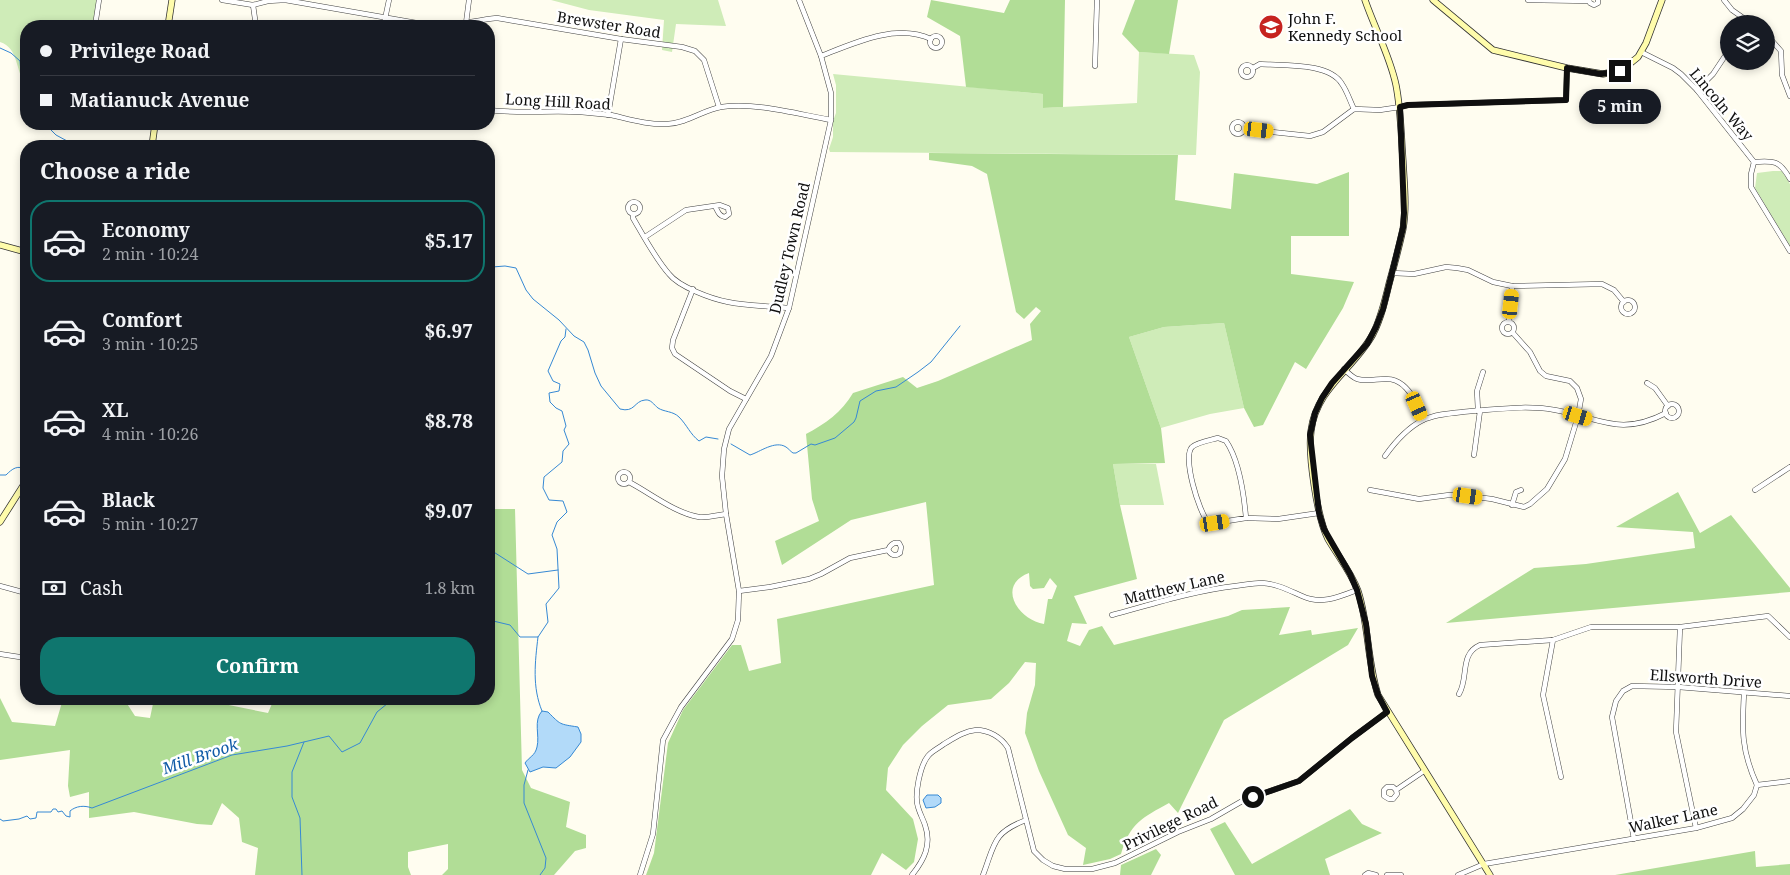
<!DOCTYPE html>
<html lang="en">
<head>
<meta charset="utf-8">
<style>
  body { margin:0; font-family:"Noto Serif",serif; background:#20242c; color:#f1f3f6; height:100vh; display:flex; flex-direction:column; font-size:19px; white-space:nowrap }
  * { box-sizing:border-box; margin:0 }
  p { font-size:16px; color:#9ea1a6 }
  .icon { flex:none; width:28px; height:28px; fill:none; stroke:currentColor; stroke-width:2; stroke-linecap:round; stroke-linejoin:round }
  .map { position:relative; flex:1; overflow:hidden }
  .details { position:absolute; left:20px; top:140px; width:475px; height:565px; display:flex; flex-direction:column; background:#171b24; border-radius:20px; box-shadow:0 2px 8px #0003 }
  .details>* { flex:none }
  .hud { position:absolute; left:20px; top:20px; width:475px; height:110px; border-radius:20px; box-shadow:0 2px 8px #0003; display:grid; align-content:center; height:110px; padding:0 20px; background:#171b24 }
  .fabs { position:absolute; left:1720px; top:15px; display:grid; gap:10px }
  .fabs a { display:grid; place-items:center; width:55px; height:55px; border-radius:50%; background:#171b24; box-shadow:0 2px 8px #0003; font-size:25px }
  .end { position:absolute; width:22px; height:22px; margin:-11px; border:6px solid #0f0f0f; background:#fff; box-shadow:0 0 0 2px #fff }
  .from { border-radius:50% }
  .bubble { position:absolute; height:35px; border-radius:18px; background:#171b24; box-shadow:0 2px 8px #0003; font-size:16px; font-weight:700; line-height:35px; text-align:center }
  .car { position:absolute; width:15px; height:30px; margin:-15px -8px; border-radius:6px; box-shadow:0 0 4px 1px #0007; background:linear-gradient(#f5c518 24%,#345 0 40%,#f5c518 0 76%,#345 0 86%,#f5c518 0) }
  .hud b { display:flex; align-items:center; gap:18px; height:48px; font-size:19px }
  .hud b+b { border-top:1px solid #363941 }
  .hud i { width:12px; height:12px; background:#f1f3f6 }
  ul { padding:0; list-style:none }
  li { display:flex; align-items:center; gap:15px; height:82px; margin:0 10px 8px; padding:0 10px; border:2px solid transparent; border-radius:20px }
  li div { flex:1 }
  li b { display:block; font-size:19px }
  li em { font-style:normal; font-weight:700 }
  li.current { border-color:#0f766e }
  li>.icon { width:45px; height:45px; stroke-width:1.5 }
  h2 { padding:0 20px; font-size:22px; line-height:60px }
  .pay { display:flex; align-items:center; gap:12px; height:55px; padding:0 20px; font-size:19px }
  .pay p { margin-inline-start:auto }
  .cta { display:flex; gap:10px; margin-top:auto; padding:10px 20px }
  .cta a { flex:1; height:58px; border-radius:20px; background:#0f766e; color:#fff; font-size:20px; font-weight:700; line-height:58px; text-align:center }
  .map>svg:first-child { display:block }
</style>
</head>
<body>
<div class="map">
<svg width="1790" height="875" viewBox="0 0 1790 875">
  <rect width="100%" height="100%" fill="#fffdf0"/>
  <g fill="#cfecb8">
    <path d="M0 0H97L93 26H26V85C15 71 19 48 0 42Z"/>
    <polygon points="551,0 718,0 726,26 676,24 672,52 662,50 664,20 589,10"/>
    <polygon points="1139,52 1194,55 1200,72 1196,155 830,152 829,149 833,137 833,121 836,113 836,85 833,74 1043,94 1043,108 1137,103"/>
    <polygon points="1773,171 1782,171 1790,184 1790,246 1755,188 1757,173"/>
    <polygon points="1224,323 1244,408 1210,414 1161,428 1129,337 1164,327"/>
    <polygon points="1113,464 1156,464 1164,505 1120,505"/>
  </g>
  <g fill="#b1dd96" fill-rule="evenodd">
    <polygon points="931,0 1004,13 1010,0 1065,0 1063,107 1043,108 1043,94 966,87 960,36 927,17"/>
    <polygon points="1135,0 1178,0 1169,54 1139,52 1122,34"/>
    <path d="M929 153 1178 155 1175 200 1231 209 1234 173 1317 184 1349 172V236H1291V274L1354 282 1343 308 1306 369 1295 362 1263 425 1254 427 1244 408 1224 323 1164 327 1129 337 1161 428 1165 463 1113 464 1120 505 1137 579 1074 596 1087 624 1072 623 1067 641 1080 646 1089 630 1102 626 1114 645 1228 616 1242 610 1290 607 1279 635 1311 630 1312 635 1358 628 1348 645 1224 720 1178 813 1169 803C1142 818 1130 823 1121 854L1110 859 1083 865 1086 848 1068 835 1039 771 1025 733 1027 713 1035 685 1036 663 1025 662 1009 683 991 699 948 705 922 726 903 745 888 768 886 790 913 819 918 839 914 862 906 870 882 853 871 875H646L654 853 668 743 683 710 732 645H741L749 671 781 663 777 619 934 585 926 502 851 520 782 565 775 541 819 521 812 499 806 434C825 424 842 412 853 393L903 377 917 388 938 381 1032 340 1030 324 1041 311 1036 307 1024 319 1016 312 987 174 972 166 929 160ZM1029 573 1030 586 1033 589 1044 588 1050 578 1057 586 1052 599H1048L1044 624C1018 620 996 585 1029 573Z"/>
    <polygon points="1678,492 1700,533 1731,515 1790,588 1790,592 1446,623 1534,568 1586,564 1695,548 1693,532 1616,527"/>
    <polygon points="489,507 490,509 515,509 522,770 531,788 570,802 566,827 586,835 586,848 575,851 554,875 442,875 448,869 448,844 408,852 408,867 411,875 255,875 258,848 242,842 239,818 222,803 212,825 197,824 134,812 89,818 89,792 70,797 68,786 70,750 0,760 0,698 12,722 55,726 63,699 124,699 135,716 150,718 154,699 199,699 268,713 274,699 489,699"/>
    <polygon points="1350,809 1362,824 1382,833 1325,859 1330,875 1235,875 1210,829 1225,822 1252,864"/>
    <polygon points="1156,849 1161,855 1151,875 1120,875 1121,865"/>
    <polygon points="1755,851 1756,867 1790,864 1790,875 1615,875"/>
  </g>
  <g fill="#b2daf9" stroke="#3689d4">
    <path d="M542 711 548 712C561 725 559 724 578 727L581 734V742L570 757 556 768 543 767 530 772 525 763C529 757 535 756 537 747 540 735 533 721 542 711Z"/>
    <polygon points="927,795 938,795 941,798 941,803 935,807 926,808 923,800"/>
  </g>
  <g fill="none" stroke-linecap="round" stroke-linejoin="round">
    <g stroke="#3689d4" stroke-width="1">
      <polyline points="0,48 11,53 20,61 22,84 26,96"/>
      <polyline points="45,124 56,135 69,142 73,146"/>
      <path d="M489 264 492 267 505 266 516 268 526 290 533 299 559 320 574 336 584 342 588 350 595 373 601 386 620 409C635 413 634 401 645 400 651 399 654 405 658 408 664 412 673 411 679 417 687 425 690 434 699 441L706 437 718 439"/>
      <path d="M731 444 750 455C760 452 775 440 786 447 789 449 790 451 793 453H796L811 444 815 445 835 438 854 422 856 418 860 401 876 391 896 387 918 372 931 362 960 326"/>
      <path d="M0 475H6C12 469 18 464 26 470"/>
      <polyline points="489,549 528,574 558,570"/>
      <polyline points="489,620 510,625 520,637 538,637 548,622 546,604 559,588 557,549 552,535 557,522 567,512 563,501 549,500 543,488 544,477 562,462 563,451 569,444 564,430 566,426 562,411 556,408 550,402 549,393 559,391 560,384 553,381 548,371 561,341 565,337 566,329"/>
      <path d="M538 637C535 662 532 687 542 711"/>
      <polyline points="528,770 524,785 524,803 546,858 545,868 540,875"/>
      <path d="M0 819 3 821 19 819 27 816 30 819 36 818 37 812H51L53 809H56L58 812 62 811 66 816 70 817V811C76 806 84 805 92 808L232 755 287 746 329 736 342 752 360 743 377 712 393 699"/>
      <polyline points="302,875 300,818 292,797 292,772 304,742"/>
    </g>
    <defs>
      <g id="street">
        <path d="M222 0 253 5 268 1 285 0 434 26C455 26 476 20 497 18L621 39 682 47 695 51 704 60 719 107"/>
        <polyline points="1528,0 1589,1"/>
        <polyline points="1589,0 1590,3 1594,5 1598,3 1598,0"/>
        <polyline points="1724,0 1732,10 1752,24"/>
        <polyline points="253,5 256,26"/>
        <polyline points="385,19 389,0"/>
        <polyline points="466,23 469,0"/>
        <polyline points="95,26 99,0"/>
        <polyline points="1766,34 1781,51 1782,75 1790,96"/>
        <circle cx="936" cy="42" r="6"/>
        <polyline points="1641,52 1673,68 1681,74 1697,90 1754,162"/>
        <path d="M821 56C854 43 896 23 931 39"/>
        <circle cx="1247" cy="71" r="6"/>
        <polyline points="1095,66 1097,0"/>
        <path d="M1253 68 1260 64C1282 66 1329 62 1342 84 1347 91 1350 101 1354 109"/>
        <polyline points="1697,90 1713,74 1729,50"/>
        <path d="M489 110C520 114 549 110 580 112 590 113 601 114 611 115 629 119 648 125 667 124 688 123 703 110 721 107 756 102 797 114 831 120"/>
        <polyline points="608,115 621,39"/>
        <circle cx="1238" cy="128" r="6"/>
        <polyline points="78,125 79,124"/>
        <polyline points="1245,129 1310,136 1323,132 1354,109 1380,110 1400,107 1408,105 1566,100 1567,68"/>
        <polyline points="1754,162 1751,174 1751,187 1790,251"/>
        <path d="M1754 162C1774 160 1780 161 1790 179"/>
        <circle cx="634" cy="208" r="6"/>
        <path d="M633 215V218C644 237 655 258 669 274 679 287 712 299 728 302 748 306 769 306 789 308"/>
        <path d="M645 237 686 210 720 205 728 208 729 214 725 217C719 216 718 212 715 206"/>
        <polyline points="1392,273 1414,274 1446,267 1457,268 1468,270 1493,282 1512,286 1602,284 1614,290 1624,302"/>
        <polyline points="693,289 673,340 672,348 675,354 730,391 746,399"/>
        <circle cx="1628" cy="307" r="7"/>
        <circle cx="1508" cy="328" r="6"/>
        <polyline points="1509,322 1512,286"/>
        <path d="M1344 369C1348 373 1352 377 1357 379 1375 384 1390 371 1406 388 1415 397 1419 409 1423 420"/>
        <polyline points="1647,383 1655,388 1668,406"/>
        <circle cx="1672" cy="411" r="7"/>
        <polyline points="1478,411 1477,391 1483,372"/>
        <path d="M1218 438 1226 441C1239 460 1244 495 1246 518L1215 523 1208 522C1199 512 1182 457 1192 447 1198 442 1211 440 1218 438Z"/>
        <polyline points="1474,455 1480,411"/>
        <path d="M1385 456C1395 442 1407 428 1423 420 1438 413 1456 413 1472 411 1500 409 1527 405 1555 410 1600 418 1620 437 1666 413"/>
        <circle cx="624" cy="478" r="6"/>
        <path d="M629 482C650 493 675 513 699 517 707 518 718 515 726 514"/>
        <polyline points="1370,490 1419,499 1449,495 1468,496 1492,499 1524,507 1530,504 1547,489 1565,459 1578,416 1581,399 1577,388 1570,381 1546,376 1540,371 1530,352 1513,333"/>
        <polyline points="1755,490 1790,467"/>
        <polyline points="1512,505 1516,492 1521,490"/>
        <polyline points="1246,518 1278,519 1319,513"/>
        <polyline points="0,586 26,593"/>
        <path d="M739 591 770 587 809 579 821 574 850 558 888 550C890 545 893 542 899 543L901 547 900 553C895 557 891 555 888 550"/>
        <path d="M1112 615C1153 604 1193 591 1235 586 1244 585 1253 583 1262 583 1277 584 1288 590 1302 596 1321 605 1339 597 1357 590"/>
        <polyline points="1680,627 1676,732 1696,828"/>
        <polyline points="1553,640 1543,695 1561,777"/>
        <polyline points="0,654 26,658"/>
        <path d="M1459 694C1469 678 1459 654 1480 645L1553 640 1591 627H1680L1768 616 1790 637"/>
        <polyline points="231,699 243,702"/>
        <polyline points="1757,785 1790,781"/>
        <polyline points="1396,790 1393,787 1387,787 1384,790 1384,796 1389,799 1393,799 1397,794 1396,790 1424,771"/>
        <polyline points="1634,839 1612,717 1616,701 1623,691 1632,686 1678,687 1790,696"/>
        <polyline points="640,875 653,834 663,740 681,707 732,639 738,620 739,591 726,514 722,476 724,449 729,429 771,356 789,308 831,120 831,93 821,56 799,0"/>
        <path d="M912 875C924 860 932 845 925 825 923 819 920 814 918 807 914 795 920 766 928 756 932 751 939 748 944 744 954 738 964 731 976 730 989 730 1001 737 1008 748L1034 851 1043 860 1053 866 1065 869H1092L1115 863 1178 832 1211 819 1244 800 1299 781 1352 738 1387 712"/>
        <path d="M983 875C995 844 992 833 1026 820"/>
        <polyline points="1365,875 1368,873 1376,875"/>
        <polyline points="1387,875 1401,875"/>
        <path d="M1458 875 1484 864 1696 828 1732 818 1743 809 1754 795 1757 785C1741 750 1742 730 1744 693"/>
      </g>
      <g id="secondary">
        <path d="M1365 0C1375 29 1390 56 1396 85 1401 110 1401 135 1403 161 1404 183 1407 206 1403 229 1399 247 1394 266 1389 284 1385 301 1381 318 1373 334 1354 369 1316 388 1311 431 1308 455 1317 517 1328 539 1338 556 1351 572 1358 591 1369 625 1367 661 1378 695L1490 875"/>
        <polyline points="1433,0 1493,50 1567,68 1603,74 1622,70 1638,57 1646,43 1662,0"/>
        <polyline points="168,26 172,0"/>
        <polyline points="152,146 155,124"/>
        <polyline points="0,245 26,252"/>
        <polyline points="0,522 26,481"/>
      </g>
    </defs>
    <use href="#street" stroke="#424242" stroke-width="5.5"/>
    <use href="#secondary" stroke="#313131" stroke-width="7"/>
    <use href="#street" stroke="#fff" stroke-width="4.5"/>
    <use href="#secondary" stroke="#fffcab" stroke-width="5.5"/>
  </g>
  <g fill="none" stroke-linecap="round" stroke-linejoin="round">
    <polyline stroke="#0f0f0f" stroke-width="6" points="1253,797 1299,781 1352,738 1387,712 1378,695 1372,676 1366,624 1357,590 1350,574 1324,529 1319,513 1310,435 1315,413 1322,398 1332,383 1367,344 1376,327 1383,309 1392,273 1403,228 1404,213 1400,107 1408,105 1566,100 1567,68 1601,74 1620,71"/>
  </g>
  <defs>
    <symbol id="school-disc" viewBox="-11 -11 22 22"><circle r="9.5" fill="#c6231f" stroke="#fff"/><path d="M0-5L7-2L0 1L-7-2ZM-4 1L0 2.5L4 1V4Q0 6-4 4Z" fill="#fff"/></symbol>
  </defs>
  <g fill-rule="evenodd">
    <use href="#school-disc" x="1257" y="13" width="28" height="28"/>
  </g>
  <g text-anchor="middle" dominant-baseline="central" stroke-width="5" stroke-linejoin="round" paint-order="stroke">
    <g font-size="15" fill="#0f0f0f" stroke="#fff" text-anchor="start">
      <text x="1288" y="18">John F.<tspan x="1288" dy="17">Kennedy School</tspan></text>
    </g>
    <g font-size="15" fill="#0f0f0f" stroke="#fff">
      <text transform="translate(609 24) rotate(9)">Brewster Road</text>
      <text transform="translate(558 101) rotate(3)">Long Hill Road</text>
      <text transform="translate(1722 104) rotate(50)">Lincoln Way</text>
      <text transform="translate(789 248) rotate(-77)">Dudley Town Road</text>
      <text transform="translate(1174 587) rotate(-13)">Matthew Lane</text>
      <text transform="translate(1706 678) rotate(4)">Ellsworth Drive</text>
      <text transform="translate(1673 818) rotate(-12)">Walker Lane</text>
      <text transform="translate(1170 823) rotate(-26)">Privilege Road</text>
    </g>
    <g font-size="16" font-style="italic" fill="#115ba7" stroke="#fff">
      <text transform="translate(200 756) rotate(-19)">Mill Brook</text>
    </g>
  </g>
</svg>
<div class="fabs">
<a><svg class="icon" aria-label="layers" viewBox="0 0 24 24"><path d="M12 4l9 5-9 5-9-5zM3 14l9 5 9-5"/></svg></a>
</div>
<i class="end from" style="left:1253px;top:797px"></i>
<i class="end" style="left:1620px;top:71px"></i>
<div class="bubble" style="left:1579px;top:89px;width:82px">5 min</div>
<i class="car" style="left:1259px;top:130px;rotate:97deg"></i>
<i class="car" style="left:1511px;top:304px;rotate:6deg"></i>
<i class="car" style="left:1417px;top:406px;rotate:156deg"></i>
<i class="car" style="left:1578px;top:416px;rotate:107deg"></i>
<i class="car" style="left:1468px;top:496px;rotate:98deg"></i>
<i class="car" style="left:1215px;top:523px;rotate:81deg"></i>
<div class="hud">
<b><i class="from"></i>Privilege Road</b>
<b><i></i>Matianuck Avenue</b>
</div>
<section class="details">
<h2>Choose a ride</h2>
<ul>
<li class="current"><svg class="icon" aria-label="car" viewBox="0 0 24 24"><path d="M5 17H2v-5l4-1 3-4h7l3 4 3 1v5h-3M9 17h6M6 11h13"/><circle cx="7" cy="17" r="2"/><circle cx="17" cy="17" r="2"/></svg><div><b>Economy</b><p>2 min · 10:24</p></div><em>$5.17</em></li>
<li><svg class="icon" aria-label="car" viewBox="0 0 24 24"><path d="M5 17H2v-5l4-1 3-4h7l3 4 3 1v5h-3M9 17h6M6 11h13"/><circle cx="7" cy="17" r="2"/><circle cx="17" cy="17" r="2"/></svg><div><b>Comfort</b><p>3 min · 10:25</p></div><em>$6.97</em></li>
<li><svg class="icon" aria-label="car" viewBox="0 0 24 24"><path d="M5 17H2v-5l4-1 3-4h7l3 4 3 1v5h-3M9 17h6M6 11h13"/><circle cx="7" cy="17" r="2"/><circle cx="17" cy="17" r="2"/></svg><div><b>XL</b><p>4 min · 10:26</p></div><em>$8.78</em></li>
<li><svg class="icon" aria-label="car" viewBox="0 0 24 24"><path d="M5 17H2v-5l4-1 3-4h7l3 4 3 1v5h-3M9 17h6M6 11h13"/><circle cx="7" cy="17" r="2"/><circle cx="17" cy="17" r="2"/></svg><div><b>Black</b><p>5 min · 10:27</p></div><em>$9.07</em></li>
</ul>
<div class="pay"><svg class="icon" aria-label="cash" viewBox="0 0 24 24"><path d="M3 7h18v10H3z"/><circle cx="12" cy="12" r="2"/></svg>Cash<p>1.8 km</p></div>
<div class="cta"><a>Confirm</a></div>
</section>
</div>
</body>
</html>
